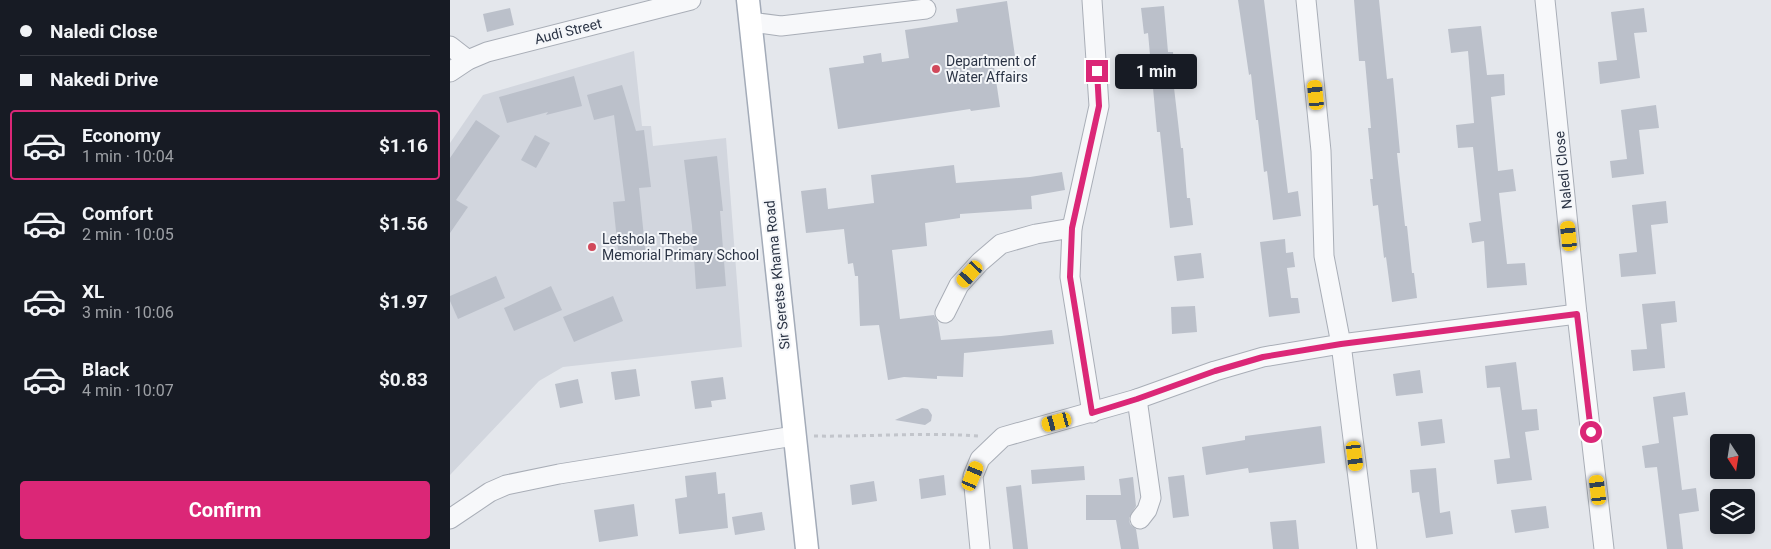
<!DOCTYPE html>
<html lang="en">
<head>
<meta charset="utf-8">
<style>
  body { margin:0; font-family:Roboto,sans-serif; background:#242831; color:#f1f3f6; height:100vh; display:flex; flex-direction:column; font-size:19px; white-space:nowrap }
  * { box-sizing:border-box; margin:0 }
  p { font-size:16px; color:#9ea1a6 }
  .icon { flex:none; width:28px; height:28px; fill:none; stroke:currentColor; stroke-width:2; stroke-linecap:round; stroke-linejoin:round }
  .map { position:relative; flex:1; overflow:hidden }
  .drawer { display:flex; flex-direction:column; background:#171b24; width:450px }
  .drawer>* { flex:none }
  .banner { display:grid; align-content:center; height:110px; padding:0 20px; background:#171b24 }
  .needle { width:32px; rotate:168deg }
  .controls { position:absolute; left:1260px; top:434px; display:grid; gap:10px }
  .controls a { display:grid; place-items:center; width:45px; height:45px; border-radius:5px; background:#171b24; box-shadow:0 2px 8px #0003; font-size:25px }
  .end { position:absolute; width:22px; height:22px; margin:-11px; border:6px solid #db2777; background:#fff; box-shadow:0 0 0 2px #fff }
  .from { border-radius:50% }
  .bubble { position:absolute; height:35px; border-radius:5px; background:#171b24; box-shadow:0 2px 8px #0003; font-size:16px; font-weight:700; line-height:35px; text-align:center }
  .car { position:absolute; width:15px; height:30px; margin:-15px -8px; border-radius:6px; box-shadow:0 0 4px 1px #0007; background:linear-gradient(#f5c518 24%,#345 0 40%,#f5c518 0 76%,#345 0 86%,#f5c518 0) }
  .banner b { display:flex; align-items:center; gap:18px; height:48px; font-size:19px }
  .banner b+b { border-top:1px solid #363941 }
  .banner i { width:12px; height:12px; background:#f1f3f6 }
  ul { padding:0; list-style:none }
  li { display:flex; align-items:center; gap:15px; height:70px; margin:0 10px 8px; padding:0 10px; border:2px solid transparent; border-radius:5px }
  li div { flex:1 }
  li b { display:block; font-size:19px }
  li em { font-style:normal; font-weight:700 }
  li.selected { border-color:#db2777 }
  li>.icon { width:45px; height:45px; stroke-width:1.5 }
  .button { display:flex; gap:10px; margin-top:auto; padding:10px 20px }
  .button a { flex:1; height:58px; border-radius:5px; background:#db2777; color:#fff; font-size:20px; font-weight:700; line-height:58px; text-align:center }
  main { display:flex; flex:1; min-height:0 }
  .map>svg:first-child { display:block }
</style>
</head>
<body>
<main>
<section class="drawer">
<div class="banner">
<b><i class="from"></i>Naledi Close</b>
<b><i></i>Nakedi Drive</b>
</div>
<ul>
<li class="selected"><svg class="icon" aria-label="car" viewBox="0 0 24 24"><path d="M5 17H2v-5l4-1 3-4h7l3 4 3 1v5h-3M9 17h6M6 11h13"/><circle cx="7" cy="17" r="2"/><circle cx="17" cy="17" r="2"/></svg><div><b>Economy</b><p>1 min · 10:04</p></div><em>$1.16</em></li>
<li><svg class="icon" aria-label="car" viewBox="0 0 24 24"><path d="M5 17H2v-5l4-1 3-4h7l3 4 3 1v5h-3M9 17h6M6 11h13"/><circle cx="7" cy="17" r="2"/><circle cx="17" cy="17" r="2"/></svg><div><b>Comfort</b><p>2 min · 10:05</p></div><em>$1.56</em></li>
<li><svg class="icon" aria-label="car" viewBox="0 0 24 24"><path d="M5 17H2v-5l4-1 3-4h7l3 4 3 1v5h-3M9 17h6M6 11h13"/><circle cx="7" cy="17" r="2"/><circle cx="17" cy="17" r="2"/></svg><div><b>XL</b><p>3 min · 10:06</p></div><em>$1.97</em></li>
<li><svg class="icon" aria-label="car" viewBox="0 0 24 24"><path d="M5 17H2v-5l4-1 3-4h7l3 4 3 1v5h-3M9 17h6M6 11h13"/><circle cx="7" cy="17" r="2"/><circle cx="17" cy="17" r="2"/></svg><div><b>Black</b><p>4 min · 10:07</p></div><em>$0.83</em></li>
</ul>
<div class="button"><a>Confirm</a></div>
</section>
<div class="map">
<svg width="1321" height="549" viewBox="0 0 1321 549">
  <rect width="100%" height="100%" fill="#e4e7ec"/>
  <polygon fill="#d2d6de" points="184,51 192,126 201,126 203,146 276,138 292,347 113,367 89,381 0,475 0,143 33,95"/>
  <g fill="#bbc0ca">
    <polygon points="788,0 814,0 838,193 848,191 851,216 823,220 817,171 814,172 808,120 806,120 801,74 799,75"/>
    <polygon points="904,0 929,0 937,79 943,78 950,153 947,153 955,226 957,226 962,273 964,273 967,298 942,302 936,257 934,258 928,205 923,206 920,179 923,179 918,128 921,128 915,61 909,61"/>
    <polygon points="557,1 566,63 544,67 550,107 521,111 520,109 388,129 379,68 414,63 413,56 431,53 432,62 459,58 455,30 508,22 506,9"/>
    <polygon points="714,6 718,52 723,52 725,79 723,79 731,148 733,148 737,198 740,198 743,225 720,228 710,132 707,132 698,33 694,34 691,8"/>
    <polygon points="60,8 64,25 37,32 33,14"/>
    <polygon points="1194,8 1197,32 1184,33 1190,78 1150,84 1148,62 1167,60 1161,12"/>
    <polygon points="1031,26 1037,75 1054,74 1055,95 1041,97 1048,171 1063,169 1066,191 1049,193 1057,264 1075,263 1077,285 1037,288 1034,241 1022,243 1019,223 1031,221 1023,147 1008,148 1006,125 1024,123 1018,51 1001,53 998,29"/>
    <polygon points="124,76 132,106 96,115 98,112 57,123 49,97"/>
    <polygon points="172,85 186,131 194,130 201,187 189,188 196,257 169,260 163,202 175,201 164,115 144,120 137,95"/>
    <polygon points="1206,105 1209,128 1189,130 1194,174 1162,178 1160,161 1177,159 1171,110"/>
    <polygon points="26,120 50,136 6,200 18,207 0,233 0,158"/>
    <polygon points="85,135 100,143 86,168 71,160"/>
    <polygon points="267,156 273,211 270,211 276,286 246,289 242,226 234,160"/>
    <polygon points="504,165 506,183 580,177 612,172 615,190 581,196 582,209 510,214 510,218 475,223 477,246 442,250 450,319 484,315 488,322 491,340 551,336 602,330 604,344 514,353 513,377 487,376 487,379 454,377 438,380 429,325 410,326 408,276 405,276 403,263 398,264 394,229 356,233 351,191 376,188 378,209 424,203 421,175"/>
    <polygon points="1216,201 1218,223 1201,225 1206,274 1171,277 1169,254 1187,252 1182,205"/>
    <polygon points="835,239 836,253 843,252 845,267 837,268 841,298 848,298 850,313 819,317 810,242"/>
    <polygon points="751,253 754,278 727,281 724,256"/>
    <polygon points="46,276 55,298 8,319 0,301 0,296"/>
    <polygon points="101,286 112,310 64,331 54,308"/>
    <polygon points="163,296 173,321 124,342 113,317"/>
    <polygon points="1225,301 1227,322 1211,324 1215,368 1183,371 1181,350 1197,349 1192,304"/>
    <polygon points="745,306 747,332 722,334 721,307"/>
    <polygon points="1066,362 1072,410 1087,409 1089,430 1075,432 1082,480 1047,484 1044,460 1060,458 1050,387 1037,388 1035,366"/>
    <polygon points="186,369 190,396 165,400 161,372"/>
    <polygon points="970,370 973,393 946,396 943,374"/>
    <polygon points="273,377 276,399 261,401 262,407 245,409 241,381"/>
    <polygon points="128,379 133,403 110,408 105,384"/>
    <polygon points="1235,392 1238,415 1223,417 1232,490 1246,488 1249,511 1229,514 1233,549 1217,549 1207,467 1195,468 1192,446 1209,443 1203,397"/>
    <polygon points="472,408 478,409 482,415 481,421 475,425 445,420"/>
    <polygon points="992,419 995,443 971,446 968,422"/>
    <polygon points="871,426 875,463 799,473 798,468 756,475 752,447 795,440 795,436"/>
    <polygon points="634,466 635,480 582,484 581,470"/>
    <polygon points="986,468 990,513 1000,511 1003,534 976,538 969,492 962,493 960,470"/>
    <polygon points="266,472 268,494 275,493 278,528 229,534 225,499 237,497 235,476"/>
    <polygon points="494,475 496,495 471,499 469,479"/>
    <polygon points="734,475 739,516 723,518 718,477"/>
    <polygon points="683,477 686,506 679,518 680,524 686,529 689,549 671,549 666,520 636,520 636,495 671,495 669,479"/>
    <polygon points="424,481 427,501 402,505 400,485"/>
    <polygon points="571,485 578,549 563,549 556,487"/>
    <polygon points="184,504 188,536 149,542 144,510"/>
    <polygon points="1096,506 1099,528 1065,533 1061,510"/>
    <polygon points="312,512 315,530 285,535 282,517"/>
    <polygon points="846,520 849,549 823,549 820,522"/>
  </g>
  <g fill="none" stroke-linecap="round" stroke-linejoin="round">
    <defs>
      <g id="minor">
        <polyline points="642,0 649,106 622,228 620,277 642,413"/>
        <polyline points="856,0 871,151 874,256 891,344 917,549"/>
        <polyline points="1095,0 1127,314 1154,549"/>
        <polyline points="301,22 331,26 476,9"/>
        <polyline points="0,46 18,60"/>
        <polyline points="0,72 18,60 37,52 241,0"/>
        <polyline points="495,313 509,285 530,262 551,244 586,234 622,228"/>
        <polyline points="687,399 701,498 697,510 690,519"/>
        <polyline points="0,519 40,492 56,485 109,474 344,436"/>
        <polyline points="530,549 523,476 530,459 553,437 687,399 765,371 813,357 891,344 1127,314"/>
      </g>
      <polyline id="major" points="298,0 357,549"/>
    </defs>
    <use href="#minor" stroke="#a9aeb7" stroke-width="21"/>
    <use href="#major" stroke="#a3abb8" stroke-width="25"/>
    <path stroke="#c2c5cb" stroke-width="3" stroke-dasharray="4 4" stroke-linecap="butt" d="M364 436C418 437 473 432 528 436"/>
    <use href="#minor" stroke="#f7f8fa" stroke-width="19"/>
    <use href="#major" stroke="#fff" stroke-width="22"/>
  </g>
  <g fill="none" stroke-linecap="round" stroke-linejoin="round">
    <polyline stroke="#db2777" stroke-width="6" points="647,71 649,106 622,228 620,277 642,413 687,399 765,371 813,357 891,344 1127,314 1141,432"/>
  </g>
  <g fill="#d1495b" stroke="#f4f6f9" stroke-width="2">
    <circle cx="486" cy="69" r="5"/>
    <circle cx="142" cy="247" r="5"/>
  </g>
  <g text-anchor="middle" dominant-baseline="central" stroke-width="4" stroke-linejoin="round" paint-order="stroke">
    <g font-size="14" fill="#2b3445" stroke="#f4f6f9">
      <text transform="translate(118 31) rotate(-14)">Audi Street</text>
      <text transform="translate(1113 170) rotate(-96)">Naledi Close</text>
      <text transform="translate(327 275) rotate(-96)">Sir Seretse Khama Road</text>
    </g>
    <g font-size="14" fill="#2b3445" stroke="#f4f6f9" text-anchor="start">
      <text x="496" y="61">Department of<tspan x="496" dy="16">Water Affairs</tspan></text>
      <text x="152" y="239">Letshola Thebe<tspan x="152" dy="16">Memorial Primary School</tspan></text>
    </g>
  </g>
</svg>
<div class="controls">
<a><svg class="needle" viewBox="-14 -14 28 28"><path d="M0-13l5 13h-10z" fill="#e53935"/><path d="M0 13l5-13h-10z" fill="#9ea1a6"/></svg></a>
<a><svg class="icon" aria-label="layers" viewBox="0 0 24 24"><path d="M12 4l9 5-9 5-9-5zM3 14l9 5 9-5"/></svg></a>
</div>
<i class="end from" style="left:1141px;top:432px"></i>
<i class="end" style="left:647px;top:71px"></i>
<div class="bubble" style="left:665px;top:54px;width:82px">1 min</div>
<i class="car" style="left:866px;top:95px;rotate:354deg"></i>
<i class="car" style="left:1119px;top:236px;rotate:354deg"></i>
<i class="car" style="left:520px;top:274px;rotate:222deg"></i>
<i class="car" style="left:607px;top:422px;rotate:255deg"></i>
<i class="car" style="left:905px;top:456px;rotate:173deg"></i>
<i class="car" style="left:523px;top:476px;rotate:23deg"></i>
<i class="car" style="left:1148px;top:490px;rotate:353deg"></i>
</div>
</main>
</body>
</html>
